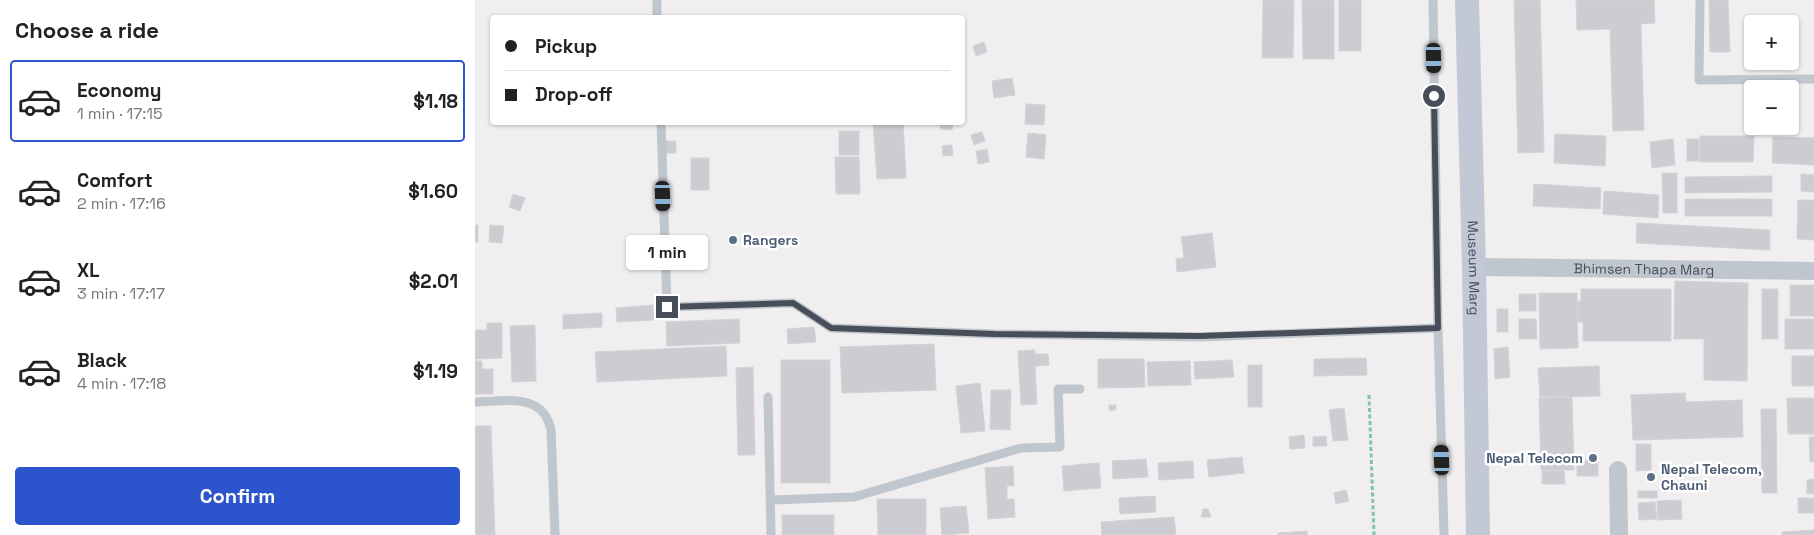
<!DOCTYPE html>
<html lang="en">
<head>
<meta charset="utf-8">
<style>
  body { margin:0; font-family:"Space Grotesk",sans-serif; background:#f6f6f6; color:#222; height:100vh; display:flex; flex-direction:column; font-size:19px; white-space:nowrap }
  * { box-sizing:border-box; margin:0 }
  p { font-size:16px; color:#767676 }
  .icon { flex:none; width:28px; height:28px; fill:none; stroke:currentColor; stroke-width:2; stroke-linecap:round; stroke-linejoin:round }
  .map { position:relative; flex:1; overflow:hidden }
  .side { display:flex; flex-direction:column; background:#fff; width:475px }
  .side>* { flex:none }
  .guide { position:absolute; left:15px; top:15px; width:475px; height:110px; border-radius:5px; box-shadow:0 1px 4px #0004; display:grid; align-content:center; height:110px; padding:0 15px; background:#fff }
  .tools { position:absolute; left:1269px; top:15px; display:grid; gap:10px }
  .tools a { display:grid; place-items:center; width:55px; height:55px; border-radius:5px; background:#fff; box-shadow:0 1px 4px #0004; font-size:25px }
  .end { position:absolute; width:22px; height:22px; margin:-11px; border:6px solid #484e59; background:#fff; box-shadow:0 0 0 2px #fff }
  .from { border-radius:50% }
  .bubble { position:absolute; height:35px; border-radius:5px; background:#fff; box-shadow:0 1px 4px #0004; font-size:16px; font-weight:700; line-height:35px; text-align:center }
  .car { position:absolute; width:15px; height:30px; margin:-15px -8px; border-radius:6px; box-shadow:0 0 4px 1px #0007; background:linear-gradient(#222 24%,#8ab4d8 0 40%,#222 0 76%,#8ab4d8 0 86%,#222 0) }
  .guide b { display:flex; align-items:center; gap:18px; height:48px; font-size:19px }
  .guide b+b { border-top:1px solid #e0e0e0 }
  .guide i { width:12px; height:12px; background:#222 }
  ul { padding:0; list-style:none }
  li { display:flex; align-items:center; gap:15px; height:82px; margin:0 10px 8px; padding:0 5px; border:2px solid transparent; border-radius:5px }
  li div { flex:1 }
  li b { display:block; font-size:19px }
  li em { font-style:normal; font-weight:700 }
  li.current { border-color:#2c54cc }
  li>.icon { width:45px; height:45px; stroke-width:1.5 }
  h2 { padding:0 15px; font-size:22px; line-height:60px }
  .cta { display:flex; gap:10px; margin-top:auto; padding:10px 15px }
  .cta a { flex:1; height:58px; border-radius:5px; background:#2c54cc; color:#fff; font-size:20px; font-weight:700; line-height:58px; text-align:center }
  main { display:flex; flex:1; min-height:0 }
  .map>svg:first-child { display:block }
</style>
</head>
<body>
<main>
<section class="side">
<h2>Choose a ride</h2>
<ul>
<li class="current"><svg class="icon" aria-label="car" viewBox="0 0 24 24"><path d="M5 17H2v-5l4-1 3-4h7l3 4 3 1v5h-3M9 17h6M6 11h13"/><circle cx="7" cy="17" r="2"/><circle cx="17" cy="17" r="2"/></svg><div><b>Economy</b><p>1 min · 17:15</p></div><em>$1.18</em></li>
<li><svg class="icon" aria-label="car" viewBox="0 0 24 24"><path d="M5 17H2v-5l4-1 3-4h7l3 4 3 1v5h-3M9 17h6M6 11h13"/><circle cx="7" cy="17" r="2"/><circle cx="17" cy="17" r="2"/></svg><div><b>Comfort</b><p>2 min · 17:16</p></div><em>$1.60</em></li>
<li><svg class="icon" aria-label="car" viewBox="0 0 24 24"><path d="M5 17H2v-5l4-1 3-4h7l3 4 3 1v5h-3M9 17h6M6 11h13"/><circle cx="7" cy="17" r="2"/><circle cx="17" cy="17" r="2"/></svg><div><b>XL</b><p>3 min · 17:17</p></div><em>$2.01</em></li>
<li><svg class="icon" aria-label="car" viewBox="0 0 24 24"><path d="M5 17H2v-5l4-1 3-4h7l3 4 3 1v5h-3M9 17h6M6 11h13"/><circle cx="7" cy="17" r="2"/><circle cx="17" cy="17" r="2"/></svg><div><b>Black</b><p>4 min · 17:18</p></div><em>$1.19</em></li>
</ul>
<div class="cta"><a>Confirm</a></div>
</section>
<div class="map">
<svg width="1339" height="535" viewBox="0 0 1339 535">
  <rect width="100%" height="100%" fill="#f0eeee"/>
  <g fill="#ccccd2" stroke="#d2d3d9">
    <polygon points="788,0 819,0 818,58 787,58"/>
    <polygon points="827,0 859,0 859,59 828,59"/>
    <rect x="864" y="0" width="22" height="51"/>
    <polygon points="1039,0 1065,0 1069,152 1043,153"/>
    <polygon points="1101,0 1179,0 1180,23 1166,24 1169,130 1138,131 1135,29 1102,30"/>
    <polygon points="1234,0 1253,0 1255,52 1235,52"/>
    <polygon points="509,42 512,52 501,56 498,46"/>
    <polygon points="537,78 540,95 519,98 517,81"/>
    <polygon points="551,104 570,105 569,125 550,124"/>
    <polygon points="398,122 428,122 431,178 402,179"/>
    <polygon points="466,122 478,122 477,130 465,129"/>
    <rect x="364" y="131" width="20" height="24"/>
    <polygon points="507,132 510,141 499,145 496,135"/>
    <polygon points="553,133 571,135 569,159 551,157"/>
    <polygon points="1080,134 1131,136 1130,166 1079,163"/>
    <polygon points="1225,136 1279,136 1278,162 1225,162"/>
    <polygon points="1298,137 1339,138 1339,165 1297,163"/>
    <polygon points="1198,139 1200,165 1177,168 1175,142"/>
    <rect x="1212" y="139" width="12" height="22"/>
    <polygon points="190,141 201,141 201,153 191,153"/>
    <polygon points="477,145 478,155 468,156 467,146"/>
    <polygon points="512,149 514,162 503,164 501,151"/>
    <polygon points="360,157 384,157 385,194 361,194"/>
    <rect x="216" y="158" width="18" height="32"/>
    <polygon points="1187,173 1202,173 1202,213 1188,213"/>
    <polygon points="1326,174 1339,175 1339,192 1326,191"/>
    <polygon points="1297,176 1297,192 1210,193 1210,177"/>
    <polygon points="1059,184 1126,188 1125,209 1058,206"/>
    <polygon points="1129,191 1184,195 1183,218 1128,214"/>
    <polygon points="38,194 50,198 45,211 34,207"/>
    <rect x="1210" y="199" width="87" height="17"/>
    <polygon points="1323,200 1339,200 1339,240 1322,239"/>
    <polygon points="1162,223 1295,230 1295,250 1161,243"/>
    <rect x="0" y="225" width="3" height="17"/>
    <polygon points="15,225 29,226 27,243 14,242"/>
    <polygon points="737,233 741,267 702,272 701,259 709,258 706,237"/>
    <polygon points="1200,281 1273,283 1272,381 1229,380 1229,339 1199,339"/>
    <rect x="1315" y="285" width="24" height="31"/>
    <polygon points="1106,289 1196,289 1196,341 1108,341 1108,322 1103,322 1103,301 1106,301"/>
    <rect x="1287" y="289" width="16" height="50"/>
    <polygon points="1064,293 1102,293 1103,348 1065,349"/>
    <rect x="1044" y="294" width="17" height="17"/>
    <polygon points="178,305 179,320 142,322 141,308"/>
    <rect x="1022" y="309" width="11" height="23"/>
    <polygon points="127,313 127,327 88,329 88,315"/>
    <polygon points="264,319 265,343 192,346 191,322"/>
    <polygon points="1044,319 1061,319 1062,339 1044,339"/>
    <rect x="1310" y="319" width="29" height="30"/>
    <polygon points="12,323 27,323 27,358 0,359 0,330 12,330"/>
    <polygon points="60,325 61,381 37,382 35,326"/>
    <polygon points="339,327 341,342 313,344 312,329"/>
    <polygon points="459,344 461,390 367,393 365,347"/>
    <polygon points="251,346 252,376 122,382 120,352"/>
    <polygon points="1033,347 1035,377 1020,379 1019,349"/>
    <polygon points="560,350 560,354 573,354 574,365 560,366 562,404 546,405 543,351"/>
    <rect x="1317" y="356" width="22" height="30"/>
    <polygon points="891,358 892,375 839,376 839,359"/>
    <polygon points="623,359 669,359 670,387 623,388"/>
    <rect x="306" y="360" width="49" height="123"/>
    <polygon points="757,360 759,377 720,379 719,362"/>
    <polygon points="0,361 7,361 7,369 18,369 18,394 0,394"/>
    <polygon points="715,361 716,385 673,386 672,362"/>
    <rect x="773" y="365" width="14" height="42"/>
    <polygon points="1124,366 1125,396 1065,397 1063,368"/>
    <polygon points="278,367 280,455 263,455 261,368"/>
    <polygon points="505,383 510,431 486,433 481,386"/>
    <polygon points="516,390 536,390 535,430 515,429"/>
    <polygon points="1210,393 1211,402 1267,400 1268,437 1158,440 1156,395"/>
    <polygon points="1097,397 1099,470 1066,470 1064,398"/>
    <polygon points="1312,398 1339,398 1339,434 1313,434"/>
    <rect x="634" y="405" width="7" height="5"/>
    <polygon points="869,408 873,440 858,441 854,410"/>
    <polygon points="1286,409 1301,409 1302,493 1287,493"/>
    <polygon points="0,426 16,426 20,535 0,535"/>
    <polygon points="829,435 830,448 815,449 814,437"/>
    <polygon points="851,436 852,446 838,446 838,437"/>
    <polygon points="1334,437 1339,437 1339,462 1335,462"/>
    <polygon points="1161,444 1176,444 1176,470 1161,471"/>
    <polygon points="767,457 769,473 734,477 732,460"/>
    <polygon points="671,459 673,477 638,479 637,461"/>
    <rect x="1102" y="460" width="21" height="16"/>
    <polygon points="718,461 719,478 684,480 683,463"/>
    <polygon points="624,463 626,488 589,491 587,466"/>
    <polygon points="538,466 539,486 532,486 532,499 539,499 540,517 513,519 510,468"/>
    <polygon points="1089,470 1090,484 1067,484 1067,471"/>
    <polygon points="1339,479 1339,494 1332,494 1332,480"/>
    <polygon points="871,490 874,501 861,504 859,493"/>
    <rect x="1163" y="491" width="19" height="7"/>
    <polygon points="680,496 681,512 645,514 644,498"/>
    <rect x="1323" y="498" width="16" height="15"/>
    <polygon points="402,499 451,499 451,535 403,535"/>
    <polygon points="1206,500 1207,519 1183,520 1182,501"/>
    <polygon points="1180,502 1182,519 1164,520 1163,503"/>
    <polygon points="491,506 494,533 467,535 465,508"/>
    <polygon points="728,509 733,509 736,517 726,517"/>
    <rect x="307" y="515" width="52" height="20"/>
    <polygon points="699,517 701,535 627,535 626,522"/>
    <polygon points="1339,530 1339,535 1307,535 1307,532"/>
    <polygon points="832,531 832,535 803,535 803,533"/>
  </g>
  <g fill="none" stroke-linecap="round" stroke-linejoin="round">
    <polyline stroke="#7cc4ae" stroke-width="3" stroke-dasharray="4 2.5" stroke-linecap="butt" points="894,395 899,535"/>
    <g stroke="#c0c6ce" stroke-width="9">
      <polyline points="182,0 182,18"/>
      <polyline points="958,0 963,328 969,535"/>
      <polyline points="1225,0 1224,80 1339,79"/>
      <polyline points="186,122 192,307 318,303 356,328 519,334 725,337 963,328"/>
      <polyline points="293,397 296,535"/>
      <path d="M0 402C22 402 56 394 70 415 73 419 74 424 76 429L80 535"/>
      <polyline points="296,500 379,497 546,448 585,447 583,389 605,389"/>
    </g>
    <g stroke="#c0c6ce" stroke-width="18">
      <path id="s1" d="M999 267 1339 271"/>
      <polyline points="1143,470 1144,535"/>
    </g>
    <path stroke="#c2c8d5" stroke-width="24" id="s2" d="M992 0 999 267 1003 535"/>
  </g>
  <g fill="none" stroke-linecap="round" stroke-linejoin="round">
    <polyline stroke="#484e59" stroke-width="6" points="192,307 318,303 356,328 519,334 725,336 963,328 959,96"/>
  </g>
  <g fill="#5c6f8a" stroke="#fff" stroke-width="2">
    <circle cx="258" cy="240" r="5"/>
    <circle cx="1118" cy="458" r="5"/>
    <circle cx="1176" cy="477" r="5"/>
  </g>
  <g text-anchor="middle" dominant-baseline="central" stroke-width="5" stroke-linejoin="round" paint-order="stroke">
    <g font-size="14" font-weight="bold" fill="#4e5e75" stroke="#fff" text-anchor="start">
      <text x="268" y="240">Rangers</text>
      <text x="1108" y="458" text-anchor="end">Nepal Telecom</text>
      <text x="1186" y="469">Nepal Telecom,<tspan x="1186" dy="16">Chauni</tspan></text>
    </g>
    <g font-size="14" fill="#484e59" stroke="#fff">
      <text stroke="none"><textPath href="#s2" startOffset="268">Museum Marg</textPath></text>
      <text stroke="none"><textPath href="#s1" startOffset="170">Bhimsen Thapa Marg</textPath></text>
    </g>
  </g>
</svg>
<div class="tools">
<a>+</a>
<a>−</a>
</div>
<i class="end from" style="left:959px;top:96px"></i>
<i class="end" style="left:192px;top:307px"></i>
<div class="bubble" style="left:151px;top:235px;width:82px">1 min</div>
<i class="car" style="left:959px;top:58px;rotate:179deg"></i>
<i class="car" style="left:188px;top:196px;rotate:178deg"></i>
<i class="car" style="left:967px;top:460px;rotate:358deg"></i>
<div class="guide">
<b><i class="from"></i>Pickup</b>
<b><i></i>Drop-off</b>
</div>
</div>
</main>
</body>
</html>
